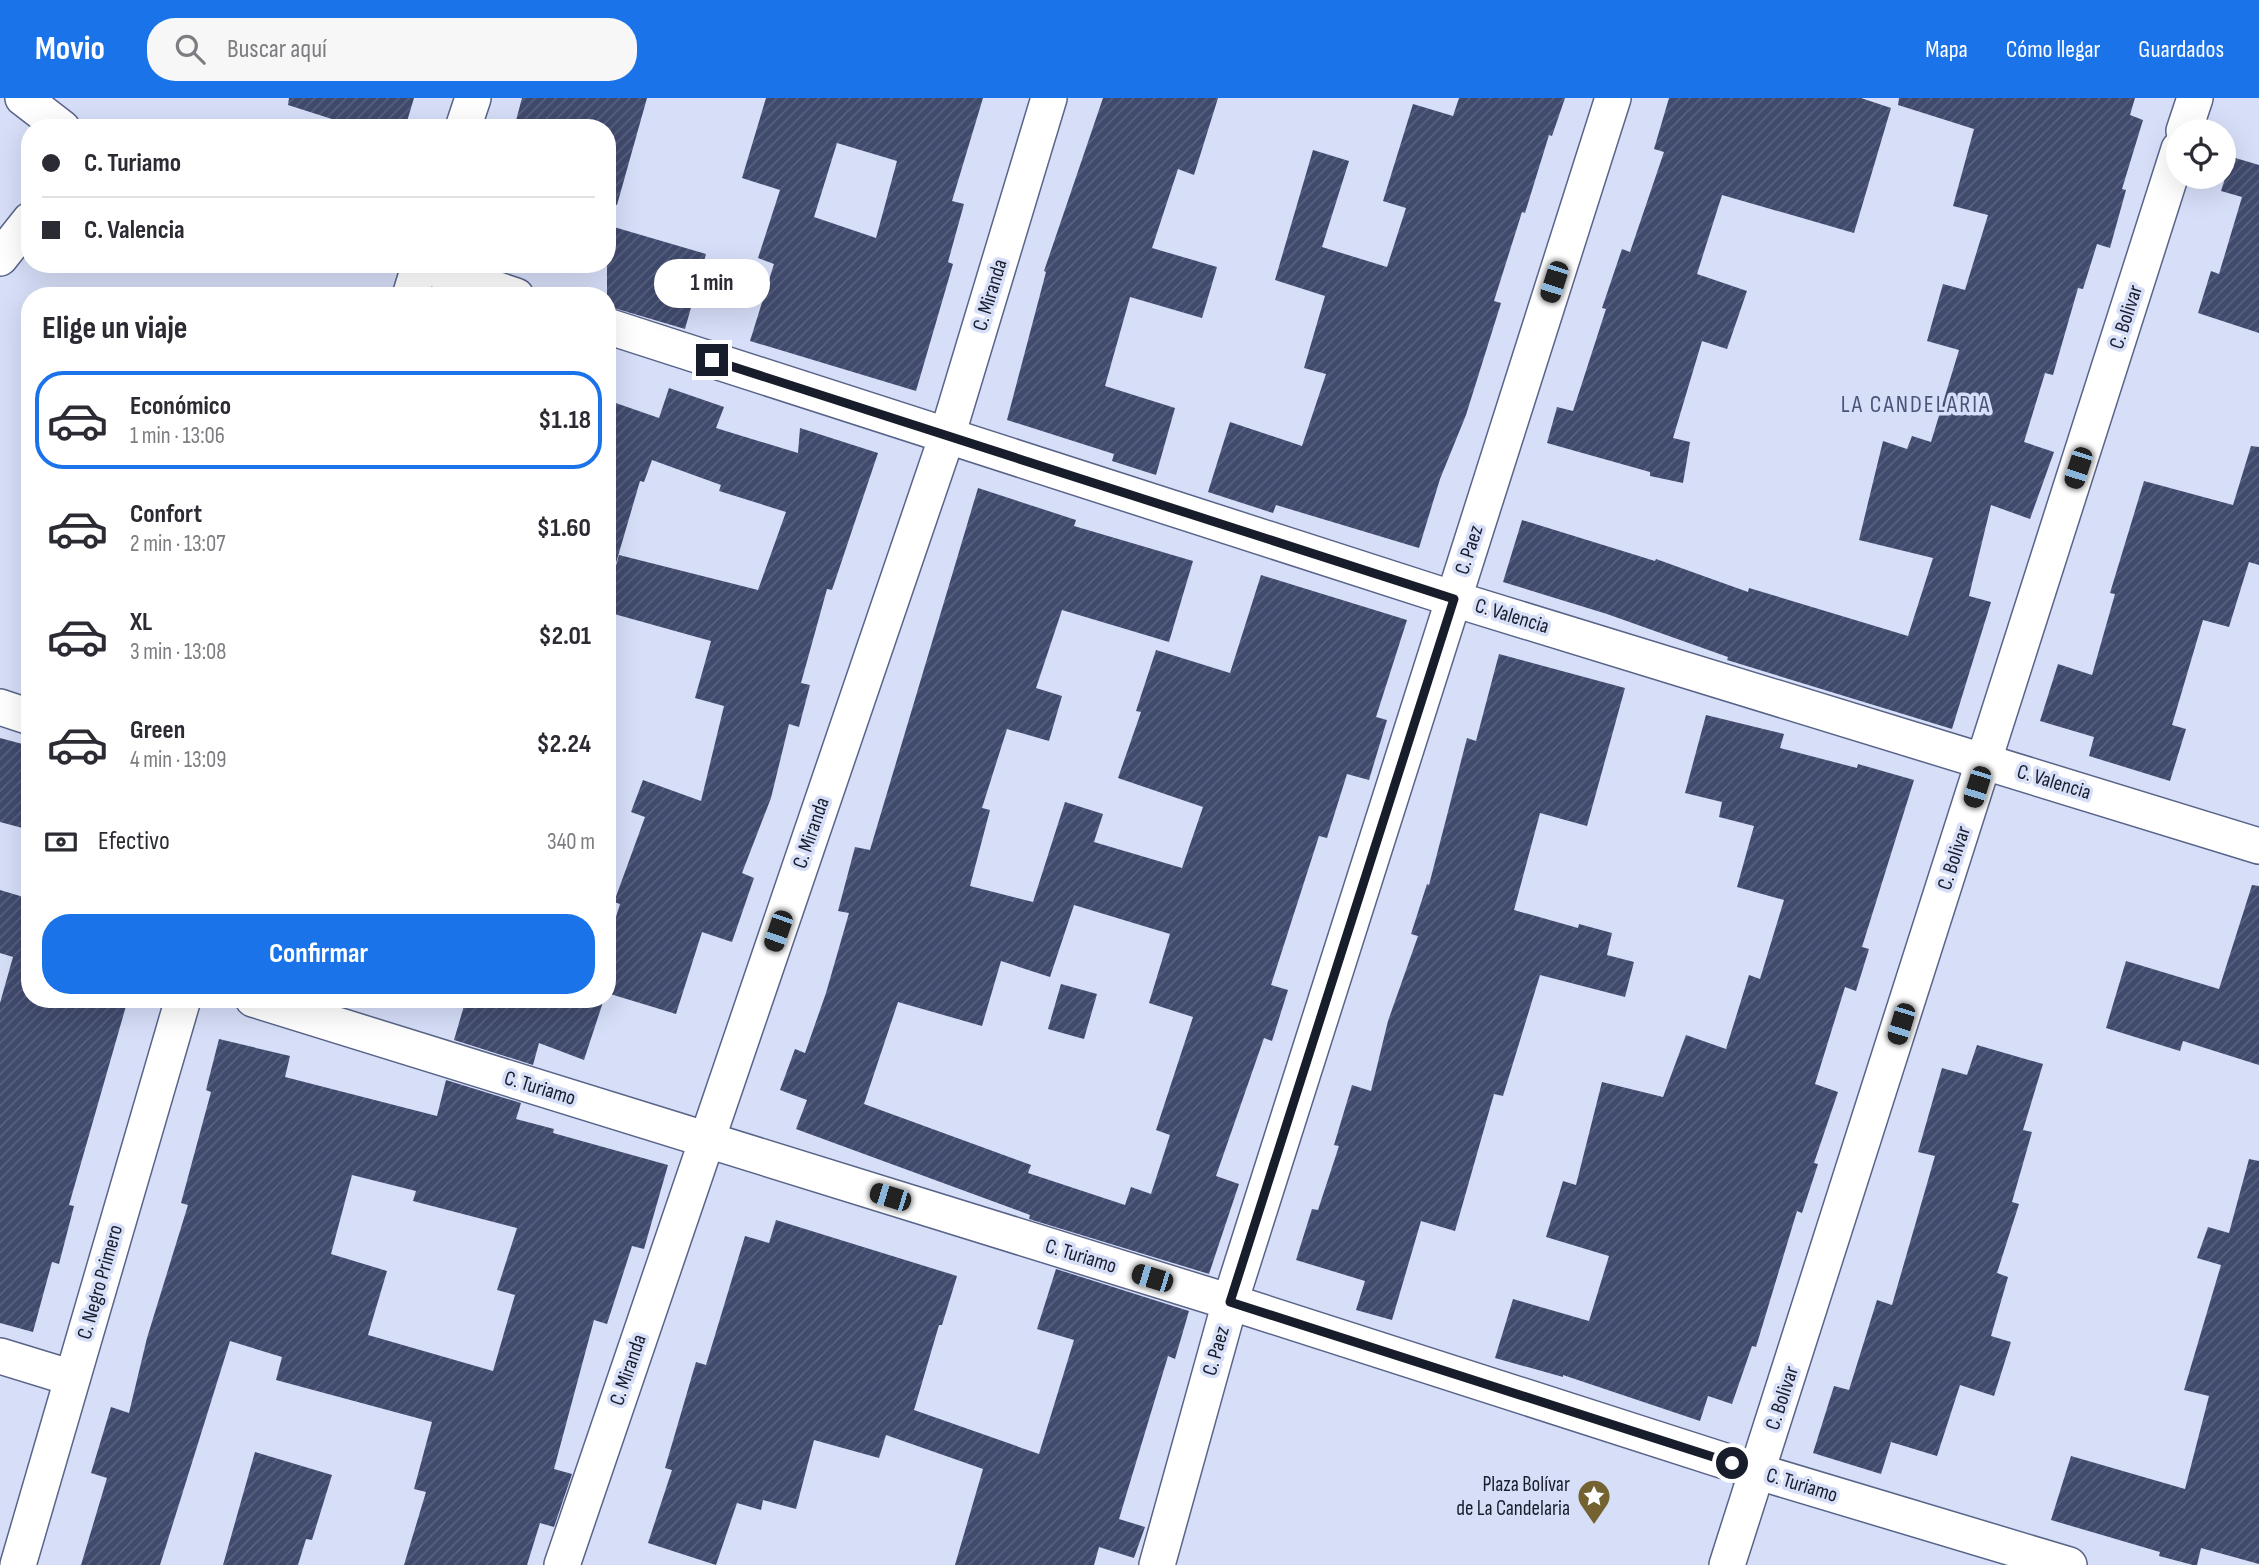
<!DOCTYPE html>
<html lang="es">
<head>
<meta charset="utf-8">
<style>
  body { margin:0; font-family:"Sofia Sans Condensed",sans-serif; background:#f7f7f7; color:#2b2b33; height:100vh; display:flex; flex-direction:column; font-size:26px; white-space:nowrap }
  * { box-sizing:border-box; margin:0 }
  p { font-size:23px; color:#7c7c81 }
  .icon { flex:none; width:38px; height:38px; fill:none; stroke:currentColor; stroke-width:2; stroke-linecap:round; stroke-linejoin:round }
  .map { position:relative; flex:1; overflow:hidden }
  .panel { position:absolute; left:21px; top:189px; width:595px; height:721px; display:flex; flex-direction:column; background:#fff; border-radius:28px; box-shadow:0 7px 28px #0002 }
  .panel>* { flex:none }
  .banner { position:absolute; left:21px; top:21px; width:595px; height:154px; border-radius:28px; box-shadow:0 7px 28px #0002; display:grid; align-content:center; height:154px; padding:0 21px; background:#fff }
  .tools { position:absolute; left:2166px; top:21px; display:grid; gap:14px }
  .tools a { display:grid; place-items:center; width:70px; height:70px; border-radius:50%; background:#fff; box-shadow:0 7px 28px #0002; font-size:35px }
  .end { position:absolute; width:32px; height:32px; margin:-16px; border:9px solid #181d2c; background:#fff; box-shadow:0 0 0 4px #fff }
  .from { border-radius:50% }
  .bubble { position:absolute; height:49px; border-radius:24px; background:#fff; box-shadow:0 7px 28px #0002; font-size:23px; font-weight:700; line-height:49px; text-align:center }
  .car { position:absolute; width:21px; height:42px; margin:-21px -10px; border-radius:9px; box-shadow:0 0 5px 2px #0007; background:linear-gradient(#222 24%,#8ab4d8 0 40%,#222 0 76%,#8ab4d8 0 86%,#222 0) }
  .banner b { display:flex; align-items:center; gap:24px; height:66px; font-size:26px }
  .banner b+b { border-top:2px solid #e1e1e2 }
  .banner i { width:18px; height:18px; background:#2b2b33 }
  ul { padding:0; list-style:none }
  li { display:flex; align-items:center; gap:21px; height:98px; margin:0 14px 10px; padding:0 7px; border:4px solid transparent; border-radius:28px }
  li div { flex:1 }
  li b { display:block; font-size:26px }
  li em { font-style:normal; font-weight:700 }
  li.current { border-color:#1a73e8 }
  li>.icon { width:63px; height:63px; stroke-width:1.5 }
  h2 { padding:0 21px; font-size:32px; line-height:84px }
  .pay { display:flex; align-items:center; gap:18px; height:77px; padding:0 21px; font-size:26px }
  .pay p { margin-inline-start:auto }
  .cta { display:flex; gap:14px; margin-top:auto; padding:14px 21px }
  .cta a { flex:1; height:80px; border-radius:28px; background:#1a73e8; color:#fff; font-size:28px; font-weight:700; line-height:80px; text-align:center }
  header { display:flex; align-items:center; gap:42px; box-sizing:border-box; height:98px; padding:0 35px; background:#1a73e8; color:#fff }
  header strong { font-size:33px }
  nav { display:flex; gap:38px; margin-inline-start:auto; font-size:24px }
  .search { width:490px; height:63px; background:#f7f7f7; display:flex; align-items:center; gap:18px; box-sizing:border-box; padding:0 24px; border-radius:28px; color:#7c7c81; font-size:26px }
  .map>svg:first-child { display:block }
</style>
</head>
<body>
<header>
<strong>Movio</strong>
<div class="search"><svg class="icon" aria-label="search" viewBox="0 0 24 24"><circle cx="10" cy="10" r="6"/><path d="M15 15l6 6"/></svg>Buscar aquí</div>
<nav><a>Mapa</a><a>Cómo llegar</a><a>Guardados</a></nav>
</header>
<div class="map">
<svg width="2259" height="1467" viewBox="0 0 2259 1467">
  <defs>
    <pattern id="building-hatch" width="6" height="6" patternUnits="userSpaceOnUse" patternTransform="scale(1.75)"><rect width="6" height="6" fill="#404a6d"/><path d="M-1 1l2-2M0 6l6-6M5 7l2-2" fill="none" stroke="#58617e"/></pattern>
  </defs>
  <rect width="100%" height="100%" fill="#d6def8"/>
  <g fill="url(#building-hatch)" fill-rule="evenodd">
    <polygon points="289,0 414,0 405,30 360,30 288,7"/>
    <polygon points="522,0 647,0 617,107 607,106 607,30 514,30"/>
    <path d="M766 0H983L952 103 964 106 948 164 953 166 916 293 750 243 774 166 758 160 780 92 742 80ZM837 45 897 63 876 140 814 119Z"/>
    <polygon points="1103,0 1218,0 1194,77 1178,71 1152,150 1217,169 1202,220 1130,199 1105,288 1175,310 1156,377 1112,363 1114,356 1007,322 1046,174 1044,173"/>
    <polygon points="1459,0 1565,0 1552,38 1549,37 1525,115 1522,114 1494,203 1501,205 1466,317 1440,381 1419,450 1276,407 1273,415 1208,394 1230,324 1302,348 1326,276 1304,270 1325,198 1275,182 1313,52 1349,63 1322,149 1387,169 1406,110 1383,103 1413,6 1453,18"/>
    <polygon points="1669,0 1861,0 1891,10 1854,135 1722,97 1697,176 1747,193 1727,251 1702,243 1673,340 1690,344 1683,385 1650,378 1650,374 1547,345 1557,309 1573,313 1606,211 1602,210 1622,151 1630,154 1664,54 1654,51"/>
    <polygon points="1899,0 2135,0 2130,17 2143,22 2122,91 2126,92 2110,150 2097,146 2083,191 2078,190 2053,277 2045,275 2024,344 2054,354 2030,421 1991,407 1969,498 1991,504 1952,631 1727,562 1728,559 1607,516 1503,484 1522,422 1655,463 1656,461 1748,494 1749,490 1908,538 1933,460 1859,442 1883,343 1907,351 1912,338 1931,344 1959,252 1927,243 1943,186 1965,192 1988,117 1953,108 1974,31 1898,7"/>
    <polygon points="2232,59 2259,67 2259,235 2198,215 2211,173 2219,176 2242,99 2221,93"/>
    <polygon points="607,127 706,156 685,231 607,208"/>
    <polygon points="669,290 724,309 716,330 798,355 800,330 878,355 832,492 827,491 801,585 810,587 799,629 789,626 771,700 742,775 754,780 732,844 702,834 676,916 607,895 607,848 620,806 614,804 645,719 631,714 643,682 701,703 724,608 695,600 711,543 607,514 607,499 619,457 758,492 786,414 719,393 721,387 652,362 644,384 640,383 616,465 607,463 607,302 659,320"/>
    <polygon points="2251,348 2259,349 2259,467 2249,464 2229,529 2203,522 2172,627 2186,631 2170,683 2089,658 2094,639 2040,623 2058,566 2092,577 2115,496 2110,495 2144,383 2233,407"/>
    <path d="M978 390 1076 422 1074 428 1193 463 1169 544 1062 512 1036 590 1062 598 1049 643 1007 631 982 710 990 712 970 788 1033 804 1065 704 1103 716 1094 744 1182 770 1203 709 1118 680 1141 614 1136 613 1156 552 1230 575 1261 477 1407 522 1376 619 1387 622 1369 682 1347 676 1327 740 1319 738 1271 887 1288 892 1272 943 1264 940 1216 1078 1239 1086 1209 1176 1029 1121 1030 1117 796 1031 807 1002 780 992 795 951 805 955 826 895 849 815 838 813 855 749 870 752ZM1074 807 1170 836 1149 905 1193 919 1156 1032 1170 1037 1151 1096 1131 1089 1125 1107 1028 1075 1031 1067 864 1006 898 904 982 928 1001 863 1050 879Z"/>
    <polygon points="1499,556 1625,590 1587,728 1540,715 1514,812 1578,830 1579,826 1612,835 1607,857 1634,864 1625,899 1540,877 1503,998 1494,996 1455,1133 1421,1123 1392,1222 1356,1212 1365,1183 1296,1162 1312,1111 1318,1112 1339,1048 1334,1047 1352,987 1371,993 1388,923 1418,838 1411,836 1427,786 1429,787 1467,640 1476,643"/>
    <polygon points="1706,617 1784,636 1780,650 1857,670 1858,666 1914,682 1862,849 1869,851 1856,893 1845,889 1815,986 1838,994 1814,1065 1818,1066 1802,1115 1797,1113 1756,1249 1752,1248 1732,1306 1708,1298 1700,1323 1563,1277 1563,1279 1495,1260 1513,1201 1589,1223 1609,1158 1546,1139 1563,1083 1576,1087 1602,984 1663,999 1686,937 1726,951 1749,877 1760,881 1784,802 1737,789 1754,728 1719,719 1722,704 1685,695"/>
    <polygon points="0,640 30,648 30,732 0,724"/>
    <polygon points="2252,787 2259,788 2259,967 2183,943 2180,953 2106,930 2126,863 2219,891"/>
    <polygon points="0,792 30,801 30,901 100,901 126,908 69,1107 74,1108 59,1166 52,1164 33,1234 0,1225 0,905 13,859 0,855"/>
    <polygon points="1061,886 1097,896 1084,941 1048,931"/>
    <polygon points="466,901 604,901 584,962 539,945 533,967 454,942"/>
    <path d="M219 941 290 958 285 979 437 1018 446 982 521 1005 516 1021 554 1031 553 1035 668 1067 644 1151 632 1148 607 1226 594 1222 554 1371 572 1376 554 1429 540 1425 527 1467H404L426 1394 414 1391 432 1324 276 1282 282 1259 230 1243 160 1467H81L107 1380 91 1375 111 1309 129 1315 147 1240 188 1107 181 1105 211 994 206 992ZM352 1077 416 1093 413 1103 517 1130 497 1192 515 1197 493 1273 368 1237 387 1173 331 1156Z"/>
    <polygon points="1977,947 2043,966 2023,1032 2032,1034 2012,1104 2019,1106 1997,1175 2008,1179 1991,1238 2011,1244 1994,1298 1960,1287 1937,1358 1891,1344 1881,1376 1813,1355 1834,1288 1849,1292 1877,1202 1892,1207 1935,1058 1918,1054 1942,970 1967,977"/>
    <polygon points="2249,1061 2259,1063 2259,1466 2201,1450 2197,1467 2193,1467 2159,1458 2160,1454 2051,1422 2071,1358 2185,1391 2209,1298 2184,1292 2221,1167 2197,1160 2208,1129 2229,1135"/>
    <polygon points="776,1122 957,1178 942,1227 939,1227 914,1312 1039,1356 1074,1242 1037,1231 1056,1171 1189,1213 1175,1261 1168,1258 1119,1421 1145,1429 1134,1460 1099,1449 1094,1467 955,1467 983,1371 886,1337 879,1360 814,1342 796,1411 763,1402 761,1412 737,1405 716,1467 648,1445 672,1372 665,1370 696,1264 706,1267 745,1138 769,1145"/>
    <polygon points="255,1354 332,1377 312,1442 306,1441 298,1467 223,1467"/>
  </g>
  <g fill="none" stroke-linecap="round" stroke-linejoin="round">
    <defs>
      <g id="minor">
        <polyline points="23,0 62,30"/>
        <polyline points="463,30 473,0"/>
        <polyline points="2184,33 2195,0"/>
        <polyline points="0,160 30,122"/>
        <polyline points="419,166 516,198"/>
        <polyline points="410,198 420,166"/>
        <polyline points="607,228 1454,501 2259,748"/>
        <polyline points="0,609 30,619"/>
        <polyline points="253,901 1230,1204 1759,1374 2069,1467"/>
        <polyline points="0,1258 72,1280"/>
        <polyline points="18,1467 183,901"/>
        <polyline points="562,1467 947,338 1049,0"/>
        <polyline points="1157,1467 1230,1204 1613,0"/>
        <polyline points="1727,1467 2179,51"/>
      </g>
    </defs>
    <use href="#minor" stroke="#596489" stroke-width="38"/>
    <use href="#minor" stroke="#fff" stroke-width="35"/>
  </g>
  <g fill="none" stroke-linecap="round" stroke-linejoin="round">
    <polyline stroke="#181d2c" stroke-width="9" points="712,262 1454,501 1230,1204 1732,1365"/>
  </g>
  <defs>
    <symbol id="sight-pin" viewBox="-11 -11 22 30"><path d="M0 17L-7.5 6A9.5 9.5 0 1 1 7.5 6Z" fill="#746331" stroke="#d6def8"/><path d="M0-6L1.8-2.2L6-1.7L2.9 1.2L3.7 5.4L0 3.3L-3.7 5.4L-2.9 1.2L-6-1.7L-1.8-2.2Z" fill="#fff"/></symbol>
  </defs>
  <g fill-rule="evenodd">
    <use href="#sight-pin" x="1575" y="1379" width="38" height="52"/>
  </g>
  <g text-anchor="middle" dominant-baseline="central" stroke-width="7" stroke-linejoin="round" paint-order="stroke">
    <g font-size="21" fill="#181d2c" stroke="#d6def8">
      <text transform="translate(990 197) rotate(-73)">C. Miranda</text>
      <text transform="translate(2126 219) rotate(-72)">C. Bolivar</text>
      <text transform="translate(1469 452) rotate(-72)">C. Paez</text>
      <text transform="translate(1512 518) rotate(17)">C. Valencia</text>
      <text transform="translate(2054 684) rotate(17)">C. Valencia</text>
      <text transform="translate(811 735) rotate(-71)">C. Miranda</text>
      <text transform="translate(1954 760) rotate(-72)">C. Bolivar</text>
      <text transform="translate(540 990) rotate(17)">C. Turiamo</text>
      <text transform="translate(1081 1158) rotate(17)">C. Turiamo</text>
      <text transform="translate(100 1184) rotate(-74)">C. Negro Primero</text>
      <text transform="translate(1216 1253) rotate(-74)">C. Paez</text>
      <text transform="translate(628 1272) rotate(-71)">C. Miranda</text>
      <text transform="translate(1782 1300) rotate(-72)">C. Bolivar</text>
      <text transform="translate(1802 1387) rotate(17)">C. Turiamo</text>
    </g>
    <g font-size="21" fill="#181d2c" stroke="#d6def8" text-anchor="end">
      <text x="1570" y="1386">Plaza Bolívar<tspan x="1570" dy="24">de La Candelaria</tspan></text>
    </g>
    <g font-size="24" letter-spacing="2" fill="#4a5478" stroke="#d6def8">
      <text x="1916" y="306">LA CANDELARIA</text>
    </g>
  </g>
</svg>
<div class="tools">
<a><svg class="icon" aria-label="locate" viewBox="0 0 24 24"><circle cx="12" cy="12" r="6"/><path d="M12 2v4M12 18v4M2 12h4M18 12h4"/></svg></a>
</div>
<i class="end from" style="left:1732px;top:1365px"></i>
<i class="end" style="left:712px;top:262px"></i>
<div class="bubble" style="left:654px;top:161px;width:116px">1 min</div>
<i class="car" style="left:1554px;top:184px;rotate:198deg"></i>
<i class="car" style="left:2078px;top:370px;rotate:198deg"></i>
<i class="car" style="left:1977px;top:689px;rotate:197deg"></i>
<i class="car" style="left:778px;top:833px;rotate:199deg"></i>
<i class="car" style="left:1901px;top:926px;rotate:197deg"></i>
<i class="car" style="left:890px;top:1099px;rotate:287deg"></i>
<i class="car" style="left:1152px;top:1180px;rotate:287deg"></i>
<div class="banner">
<b><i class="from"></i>C. Turiamo</b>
<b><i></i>C. Valencia</b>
</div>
<section class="panel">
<h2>Elige un viaje</h2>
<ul>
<li class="current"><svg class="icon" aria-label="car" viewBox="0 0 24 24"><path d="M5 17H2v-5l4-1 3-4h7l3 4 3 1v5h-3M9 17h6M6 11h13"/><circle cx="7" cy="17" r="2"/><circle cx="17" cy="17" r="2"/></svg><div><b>Económico</b><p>1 min · 13:06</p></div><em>$1.18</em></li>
<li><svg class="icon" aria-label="car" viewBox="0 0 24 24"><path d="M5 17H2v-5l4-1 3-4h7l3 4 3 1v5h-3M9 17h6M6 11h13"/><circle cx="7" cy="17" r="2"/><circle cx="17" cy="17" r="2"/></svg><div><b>Confort</b><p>2 min · 13:07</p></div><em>$1.60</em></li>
<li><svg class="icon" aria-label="car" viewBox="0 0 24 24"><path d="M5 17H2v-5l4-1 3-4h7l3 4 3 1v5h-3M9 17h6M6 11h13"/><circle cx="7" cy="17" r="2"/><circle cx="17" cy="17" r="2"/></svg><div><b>XL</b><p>3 min · 13:08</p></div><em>$2.01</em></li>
<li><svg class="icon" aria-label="car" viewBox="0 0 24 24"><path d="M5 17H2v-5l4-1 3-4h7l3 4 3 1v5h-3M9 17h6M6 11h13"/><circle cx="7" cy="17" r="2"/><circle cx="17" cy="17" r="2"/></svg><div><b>Green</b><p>4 min · 13:09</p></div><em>$2.24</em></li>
</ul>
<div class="pay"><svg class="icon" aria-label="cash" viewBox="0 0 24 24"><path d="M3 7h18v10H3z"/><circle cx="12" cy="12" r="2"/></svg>Efectivo<p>340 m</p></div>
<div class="cta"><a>Confirmar</a></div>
</section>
</div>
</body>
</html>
